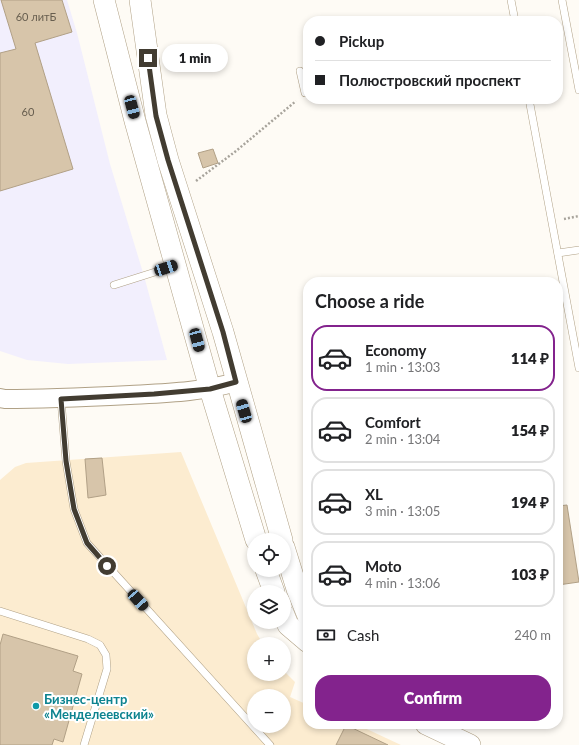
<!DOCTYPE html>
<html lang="en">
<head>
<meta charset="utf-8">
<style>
  body { margin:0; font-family:Lato,sans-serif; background:#f6f6f6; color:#202124; height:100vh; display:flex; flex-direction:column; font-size:15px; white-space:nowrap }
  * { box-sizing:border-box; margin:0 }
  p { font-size:13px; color:#757577 }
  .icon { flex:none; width:22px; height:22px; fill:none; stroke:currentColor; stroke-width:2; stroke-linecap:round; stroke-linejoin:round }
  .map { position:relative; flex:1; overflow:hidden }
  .panel { position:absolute; left:303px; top:277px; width:260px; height:452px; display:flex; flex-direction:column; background:#fff; border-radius:16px; box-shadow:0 2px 6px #0003 }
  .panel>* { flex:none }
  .hud { position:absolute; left:303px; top:16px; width:260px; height:88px; border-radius:16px; box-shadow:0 2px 6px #0003; display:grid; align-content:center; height:88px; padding:0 12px; background:#fff }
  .controls { position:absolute; left:247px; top:533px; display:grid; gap:8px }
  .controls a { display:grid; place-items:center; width:44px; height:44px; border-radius:50%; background:#fff; box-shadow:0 2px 6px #0003; font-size:20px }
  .end { position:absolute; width:18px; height:18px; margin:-9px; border:5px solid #423c31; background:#fff; box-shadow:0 0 0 2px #fff }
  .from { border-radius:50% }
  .bubble { position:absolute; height:28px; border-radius:14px; background:#fff; box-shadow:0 2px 6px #0003; font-size:13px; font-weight:800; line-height:28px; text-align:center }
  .car { position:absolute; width:12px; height:24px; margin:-12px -6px; border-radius:5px; box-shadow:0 0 3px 1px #0007; background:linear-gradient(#222 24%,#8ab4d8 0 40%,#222 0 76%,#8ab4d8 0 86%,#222 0) }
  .hud b { display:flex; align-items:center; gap:14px; height:38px; font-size:15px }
  .hud b+b { border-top:1px solid #e0e0e0 }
  .hud i { width:10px; height:10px; background:#202124 }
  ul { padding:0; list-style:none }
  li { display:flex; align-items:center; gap:12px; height:66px; margin:0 8px 6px; padding:0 4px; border:2px solid #e0e0e0; border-radius:16px }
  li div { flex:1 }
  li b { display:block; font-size:15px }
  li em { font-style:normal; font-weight:800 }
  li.selected { border-color:#83238d }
  li>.icon { width:36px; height:36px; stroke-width:1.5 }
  h2 { padding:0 12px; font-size:18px; line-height:48px }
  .pay { display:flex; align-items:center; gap:10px; height:44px; padding:0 12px; font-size:15px }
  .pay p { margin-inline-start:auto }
  .action { display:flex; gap:8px; margin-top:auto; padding:8px 12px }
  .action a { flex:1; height:46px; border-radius:16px; background:#83238d; color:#fff; font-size:16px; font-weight:800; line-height:46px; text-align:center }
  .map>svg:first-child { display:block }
</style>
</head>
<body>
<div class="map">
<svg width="579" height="745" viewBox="0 0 579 745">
  <rect width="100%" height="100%" fill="#fefbf5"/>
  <path fill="#fcecd0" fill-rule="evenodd" d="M181 452 257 634 263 644H254V674H284V671L295 682 290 697 308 705V724H356L401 745H0V480L15 467 26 463ZM254 696H284V726H254Z"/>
  <polygon fill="#f2effd" points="0,0 67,0 77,33 110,164 144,276 167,360 68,364 27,360 0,351"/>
  <g fill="#d7c5aa" stroke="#b1a086">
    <polygon points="1,0 62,0 72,32 35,43 73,169 0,191 0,53 16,49"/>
    <polygon points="213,149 218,163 203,168 198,153"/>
    <polygon points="102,458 106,495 88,498 85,459"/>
    <polygon points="567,505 579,582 558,585 558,506"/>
    <polygon points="3,634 78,656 73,671 82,674 63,742 54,739 52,745 0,745 0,645"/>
    <polygon points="346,725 388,745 336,745"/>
  </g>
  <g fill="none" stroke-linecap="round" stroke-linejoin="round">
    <defs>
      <g id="service">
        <polyline points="511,0 515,21"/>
        <polyline points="562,0 579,90"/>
        <polyline points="300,71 305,93 308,93"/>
        <polyline points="529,99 579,368"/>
        <polyline points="558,253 579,250"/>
        <polyline points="114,285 174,266"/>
        <polyline points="61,399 66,461 74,509 87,543 270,745"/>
        <polyline points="0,611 88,639 100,645 106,655 107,669 84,745"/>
      </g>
      <path id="tertiary" d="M0 398 5 399C47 399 89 397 130 395 166 393 202 392 236 382"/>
      <g id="secondary">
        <polyline points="104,0 135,121 210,389 256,540"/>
        <polyline points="140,0 156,115 168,160 223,332 282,540"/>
        <polyline points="284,547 297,589 308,616"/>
        <polyline points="266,570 274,592"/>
        <polyline points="284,615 288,625 308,642"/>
        <polyline points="426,724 470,745"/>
      </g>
    </defs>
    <use href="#service" stroke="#b0a186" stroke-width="8"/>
    <use href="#tertiary" stroke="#b0a186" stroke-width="20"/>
    <use href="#secondary" stroke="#b0a186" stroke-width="22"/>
    <g stroke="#a8a49c" stroke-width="2.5" stroke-dasharray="2 2" stroke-linecap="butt">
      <polyline points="196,181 236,151 296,101"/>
      <polyline points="564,219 579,216"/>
    </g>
    <use href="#service" stroke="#fff" stroke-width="7"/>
    <use href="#tertiary" stroke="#fff" stroke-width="18"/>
    <use href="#secondary" stroke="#fff" stroke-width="21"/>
  </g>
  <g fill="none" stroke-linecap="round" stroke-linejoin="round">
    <polyline stroke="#423c31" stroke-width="5" points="107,566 87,543 74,509 66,461 61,399 154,394 210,389 236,382 223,332 168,160 156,116 148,58"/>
  </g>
  <circle fill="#0f9aa8" stroke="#fff" stroke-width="1.5" cx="36" cy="706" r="4"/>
  <g text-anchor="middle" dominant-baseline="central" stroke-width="4" stroke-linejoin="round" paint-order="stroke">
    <g font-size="11" fill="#675e4f">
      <text x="36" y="16">60 литБ</text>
      <text x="28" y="111">60</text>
    </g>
    <g font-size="13" font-weight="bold" fill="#0d838f" stroke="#fff" text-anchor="start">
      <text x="44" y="699">Бизнес-центр<tspan x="44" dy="15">«Менделеевский»</tspan></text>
    </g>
  </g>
</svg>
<div class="controls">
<a><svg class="icon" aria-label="locate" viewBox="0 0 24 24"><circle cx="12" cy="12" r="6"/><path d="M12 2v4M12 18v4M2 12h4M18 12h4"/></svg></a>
<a><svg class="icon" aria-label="layers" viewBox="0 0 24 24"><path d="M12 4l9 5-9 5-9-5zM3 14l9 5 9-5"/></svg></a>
<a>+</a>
<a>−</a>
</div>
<i class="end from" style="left:107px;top:566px"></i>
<i class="end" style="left:148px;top:58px"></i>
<div class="bubble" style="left:162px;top:44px;width:66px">1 min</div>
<i class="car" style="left:132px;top:107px;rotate:165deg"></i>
<i class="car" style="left:166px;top:268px;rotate:72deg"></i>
<i class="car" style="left:197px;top:340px;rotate:165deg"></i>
<i class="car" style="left:244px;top:411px;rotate:344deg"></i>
<i class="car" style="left:138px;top:600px;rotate:138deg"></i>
<div class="hud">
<b><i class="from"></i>Pickup</b>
<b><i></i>Полюстровский проспект</b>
</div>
<section class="panel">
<h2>Choose a ride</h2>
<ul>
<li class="selected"><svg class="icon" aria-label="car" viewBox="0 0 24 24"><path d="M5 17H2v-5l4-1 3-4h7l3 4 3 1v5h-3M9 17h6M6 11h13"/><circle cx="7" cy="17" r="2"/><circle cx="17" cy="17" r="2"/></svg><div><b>Economy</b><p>1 min · 13:03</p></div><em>114 ₽</em></li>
<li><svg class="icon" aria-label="car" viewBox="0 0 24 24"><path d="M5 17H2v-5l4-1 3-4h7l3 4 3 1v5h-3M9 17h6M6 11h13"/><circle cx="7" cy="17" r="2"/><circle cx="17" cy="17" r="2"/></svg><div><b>Comfort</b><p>2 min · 13:04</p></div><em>154 ₽</em></li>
<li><svg class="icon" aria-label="car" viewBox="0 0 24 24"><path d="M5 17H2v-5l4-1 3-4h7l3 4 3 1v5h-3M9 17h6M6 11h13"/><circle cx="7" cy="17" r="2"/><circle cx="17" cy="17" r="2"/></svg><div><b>XL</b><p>3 min · 13:05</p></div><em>194 ₽</em></li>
<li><svg class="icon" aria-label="car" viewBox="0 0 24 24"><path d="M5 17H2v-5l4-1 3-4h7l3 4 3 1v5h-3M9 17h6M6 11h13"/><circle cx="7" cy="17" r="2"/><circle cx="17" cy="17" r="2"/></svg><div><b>Moto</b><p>4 min · 13:06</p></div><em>103 ₽</em></li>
</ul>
<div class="pay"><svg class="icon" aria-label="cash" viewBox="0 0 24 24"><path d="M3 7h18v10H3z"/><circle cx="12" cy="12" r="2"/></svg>Cash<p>240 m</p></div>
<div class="action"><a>Confirm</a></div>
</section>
</div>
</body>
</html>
